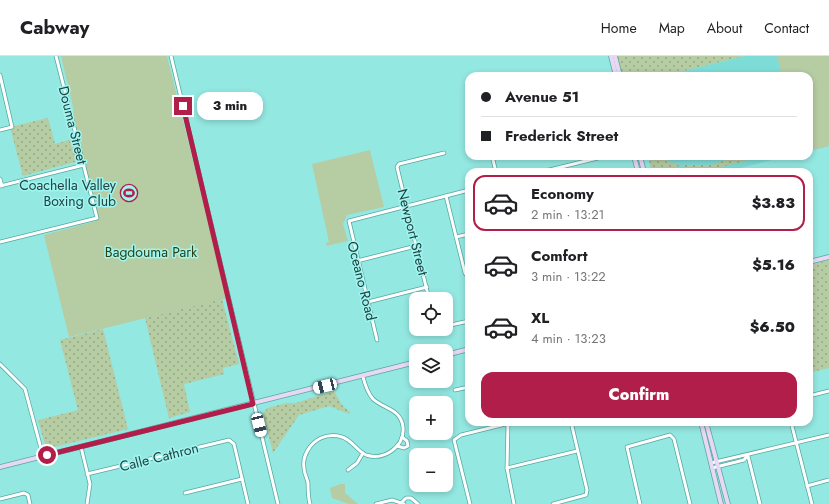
<!DOCTYPE html>
<html lang="en">
<head>
<meta charset="utf-8">
<style>
  body { margin:0; font-family:Jost,sans-serif; background:#f2f2f2; color:#202124; height:100vh; display:flex; flex-direction:column; font-size:15px; white-space:nowrap }
  * { box-sizing:border-box; margin:0 }
  p { font-size:13px; color:#757577 }
  .icon { flex:none; width:22px; height:22px; fill:none; stroke:currentColor; stroke-width:2; stroke-linecap:round; stroke-linejoin:round }
  .map { position:relative; flex:1; overflow:hidden }
  .side { position:absolute; left:465px; top:112px; width:348px; height:258px; display:flex; flex-direction:column; background:#fff; border-radius:12px; box-shadow:0 2px 6px #0003 }
  .side>* { flex:none }
  .guide { position:absolute; left:465px; top:16px; width:348px; height:88px; border-radius:12px; box-shadow:0 2px 6px #0003; display:grid; align-content:center; height:88px; padding:0 16px; background:#fff }
  .controls { position:absolute; left:409px; top:236px; display:grid; gap:8px }
  .controls a { display:grid; place-items:center; width:44px; height:44px; border-radius:8px; background:#fff; box-shadow:0 2px 6px #0003; font-size:20px }
  .end { position:absolute; width:18px; height:18px; margin:-9px; border:5px solid #b01e49; background:#fff; box-shadow:0 0 0 2px #fff }
  .from { border-radius:50% }
  .bubble { position:absolute; height:28px; border-radius:12px; background:#fff; box-shadow:0 2px 6px #0003; font-size:13px; font-weight:800; line-height:28px; text-align:center }
  .car { position:absolute; width:12px; height:24px; margin:-12px -6px; border-radius:5px; box-shadow:0 0 3px 1px #0007; background:linear-gradient(#fff 24%,#345 0 40%,#fff 0 76%,#345 0 86%,#fff 0) }
  .guide b { display:flex; align-items:center; gap:14px; height:38px; font-size:15px }
  .guide b+b { border-top:1px solid #e0e0e0 }
  .guide i { width:10px; height:10px; background:#202124 }
  ul { padding:7px 0 0; list-style:none }
  li { display:flex; align-items:center; gap:12px; height:56px; margin:0 8px 6px; padding:0 8px; border:2px solid transparent; border-radius:12px }
  li div { flex:1 }
  li b { display:block; font-size:15px }
  li em { font-style:normal; font-weight:800 }
  li.active { border-color:#b01e49 }
  li>.icon { width:36px; height:36px; stroke-width:1.5 }
  .cta { display:flex; gap:8px; margin-top:auto; padding:8px 16px }
  .cta a { flex:1; height:46px; border-radius:12px; background:#b01e49; color:#fff; font-size:16px; font-weight:800; line-height:46px; text-align:center }
  header { display:flex; align-items:center; gap:24px; box-sizing:border-box; height:56px; padding:0 20px; background:#fff; border-bottom:1px solid #e0e0e0 }
  header strong { font-size:19px }
  nav { display:flex; gap:22px; margin-inline-start:auto; font-size:14px }
  .map>svg:first-child { display:block }
</style>
</head>
<body>
<header>
<strong>Cabway</strong>
<nav><a>Home</a><a>Map</a><a>About</a><a>Contact</a></nav>
</header>
<div class="map">
<svg width="829" height="448" viewBox="0 0 829 448">
  <defs>
    <pattern id="grass-dots" width="8" height="8" patternUnits="userSpaceOnUse"><rect width="8" height="8" fill="#b6cca3"/><path d="M2 2h.1M6 6h.1" fill="none" stroke="#94a786" stroke-width="1.8" stroke-linecap="round"/></pattern>
  </defs>
  <rect width="100%" height="100%" fill="#94e8e2"/>
  <g fill="#7edcd7">
    <polygon points="744,0 829,0 829,90 809,95 809,20 663,20"/>
    <polygon points="648,100 788,100 725,116 652,116"/>
  </g>
  <g fill="url(#grass-dots)">
    <polygon points="616,0 744,0 663,20 622,20"/>
    <polygon points="48,62 55,88 72,83 77,103 75,106 23,120 10,71"/>
    <polygon points="648,100 666,100 667,105 681,109 666,116 652,116"/>
    <polygon points="737,100 746,100 749,104 702,116 683,116 683,109 711,109"/>
    <path d="M829 204V312L812 316C808 303 813 291 809 280V209Z"/>
    <polygon points="222,243 239,308 223,312 224,318 184,328 190,356 169,362 145,262"/>
    <polygon points="103,273 128,373 50,392 45,389 38,364 78,354 60,284"/>
    <polygon points="334,335 342,349 350,356 349,358 329,350 299,359 273,397 263,358 267,352 287,347 296,347"/>
  </g>
  <g fill="#b6cca3">
    <polygon points="61,0 167,0 227,242 69,281 44,179 96,165 70,57 74,55"/>
    <polygon points="777,0 829,0 829,90 809,95 809,20 782,20"/>
    <polygon points="370,94 384,151 347,159 343,168 348,185 326,190 326,187 329,186 312,108"/>
    <polygon points="340,428 345,428 345,437 358,448 349,448 332,442 330,432"/>
  </g>
  <g fill="none" stroke-linecap="round" stroke-linejoin="round">
    <defs>
      <g id="street">
        <polyline points="171,0 278,448"/>
        <polyline points="0,19 12,71 0,74"/>
        <polyline points="492,100 496,116"/>
        <polyline points="541,116 602,101"/>
        <polyline points="0,123 2,130"/>
        <polyline points="0,130 84,109"/>
        <polyline points="446,140 465,217 469,222"/>
        <polyline points="456,181 469,178"/>
        <polyline points="0,186 97,162 56,0"/>
        <polyline points="357,205 416,190"/>
        <polyline points="429,243 397,111 399,108 444,97"/>
        <polyline points="368,246 427,231"/>
        <polyline points="446,270 469,265"/>
        <polyline points="419,277 436,273"/>
        <polyline points="377,284 349,165 469,134"/>
        <polyline points="0,308 25,333 43,400"/>
        <polyline points="455,334 469,331"/>
        <polyline points="809,340 829,335"/>
        <polyline points="791,366 812,448"/>
        <polyline points="508,367 507,412 514,448"/>
        <polyline points="397,390 404,392 408,390 407,385 402,381"/>
        <polyline points="81,391 90,428 87,448"/>
        <polyline points="748,400 760,448"/>
        <polyline points="711,407 829,379"/>
        <polyline points="507,412 577,395"/>
        <polyline points="712,412 744,404 747,400"/>
        <polyline points="348,414 357,407 363,397"/>
        <polyline points="87,418 229,384 234,388 248,448"/>
        <polyline points="807,430 829,424"/>
        <polyline points="185,437 242,423"/>
        <polyline points="0,443 24,437 28,439 30,448"/>
        <polyline points="402,446 406,442 411,442 418,448"/>
        <path d="M310 448C308 441 308 434 308 427 307 422 304 417 304 412 302 400 310 387 321 382 328 379 335 379 342 381 352 384 357 395 366 399 385 405 405 390 403 371 401 353 384 353 373 343 367 336 365 329 363 321"/>
        <polyline points="376,448 392,444 404,448"/>
        <polyline points="470,448 454,384 461,379 514,366"/>
        <polyline points="553,448 586,439 587,434 571,366"/>
        <polyline points="640,448 627,391 670,379 674,383 690,448"/>
      </g>
      <g id="secondary">
        <polyline points="611,0 616,20"/>
        <polyline points="615,0 620,20"/>
        <polyline points="634,100 638,116"/>
        <polyline points="640,100 644,116"/>
        <polyline points="809,206 829,201"/>
        <polyline points="446,299 469,293"/>
        <polyline points="701,366 721,448"/>
        <polyline points="706,366 728,448"/>
        <polyline points="0,411 416,306"/>
      </g>
    </defs>
    <use href="#street" stroke="#55a8a3" stroke-width="4.5"/>
    <use href="#secondary" stroke="#55a8a3" stroke-width="5.5"/>
    <use href="#street" stroke="#fff" stroke-width="3"/>
    <use href="#secondary" stroke="#e8d8f4" stroke-width="4"/>
  </g>
  <g fill="none" stroke-linecap="round" stroke-linejoin="round">
    <polyline stroke="#b01e49" stroke-width="5" points="47,399 253,348 183,50"/>
  </g>
  <defs>
    <symbol id="stadium-ring" viewBox="-11 -11 22 22"><circle r="9.5" fill="#a1f5f0" stroke="#b01e49" stroke-width="1.5"/><path d="M0-5a6.5 5 0 1 0 0 10a6.5 5 0 1 0 0-10ZM-3.5-1.8h7v3.6h-7Z" fill="#b01e49"/></symbol>
  </defs>
  <g fill-rule="evenodd">
    <use href="#stadium-ring" x="119" y="127" width="20" height="20"/>
  </g>
  <g text-anchor="middle" dominant-baseline="central" stroke-width="3" stroke-linejoin="round" paint-order="stroke">
    <g font-size="14" fill="#204341" stroke="#a1f5f0">
      <text transform="translate(73 69) rotate(76)">Douma Street</text>
      <text transform="translate(413 176) rotate(76)">Newport Street</text>
      <text transform="translate(362 225) rotate(76)">Oceano Road</text>
      <text transform="translate(159 401) rotate(-14)">Calle Cathron</text>
    </g>
    <g font-size="14" fill="#204341" stroke="#a1f5f0" text-anchor="end">
      <text x="116" y="129">Coachella Valley<tspan x="116" dy="16">Boxing Club</tspan></text>
    </g>
    <g font-size="14" fill="#2c4213" stroke="#a1f5f0">
      <text x="151" y="196">Bagdouma Park</text>
    </g>
  </g>
</svg>
<div class="controls">
<a><svg class="icon" aria-label="locate" viewBox="0 0 24 24"><circle cx="12" cy="12" r="6"/><path d="M12 2v4M12 18v4M2 12h4M18 12h4"/></svg></a>
<a><svg class="icon" aria-label="layers" viewBox="0 0 24 24"><path d="M12 4l9 5-9 5-9-5zM3 14l9 5 9-5"/></svg></a>
<a>+</a>
<a>−</a>
</div>
<i class="end from" style="left:47px;top:399px"></i>
<i class="end" style="left:183px;top:50px"></i>
<div class="bubble" style="left:197px;top:36px;width:66px">3 min</div>
<i class="car" style="left:325px;top:330px;rotate:256deg"></i>
<i class="car" style="left:259px;top:369px;rotate:166deg"></i>
<div class="guide">
<b><i class="from"></i>Avenue 51</b>
<b><i></i>Frederick Street</b>
</div>
<section class="side">
<ul>
<li class="active"><svg class="icon" aria-label="car" viewBox="0 0 24 24"><path d="M5 17H2v-5l4-1 3-4h7l3 4 3 1v5h-3M9 17h6M6 11h13"/><circle cx="7" cy="17" r="2"/><circle cx="17" cy="17" r="2"/></svg><div><b>Economy</b><p>2 min · 13:21</p></div><em>$3.83</em></li>
<li><svg class="icon" aria-label="car" viewBox="0 0 24 24"><path d="M5 17H2v-5l4-1 3-4h7l3 4 3 1v5h-3M9 17h6M6 11h13"/><circle cx="7" cy="17" r="2"/><circle cx="17" cy="17" r="2"/></svg><div><b>Comfort</b><p>3 min · 13:22</p></div><em>$5.16</em></li>
<li><svg class="icon" aria-label="car" viewBox="0 0 24 24"><path d="M5 17H2v-5l4-1 3-4h7l3 4 3 1v5h-3M9 17h6M6 11h13"/><circle cx="7" cy="17" r="2"/><circle cx="17" cy="17" r="2"/></svg><div><b>XL</b><p>4 min · 13:23</p></div><em>$6.50</em></li>
</ul>
<div class="cta"><a>Confirm</a></div>
</section>
</div>
</body>
</html>
